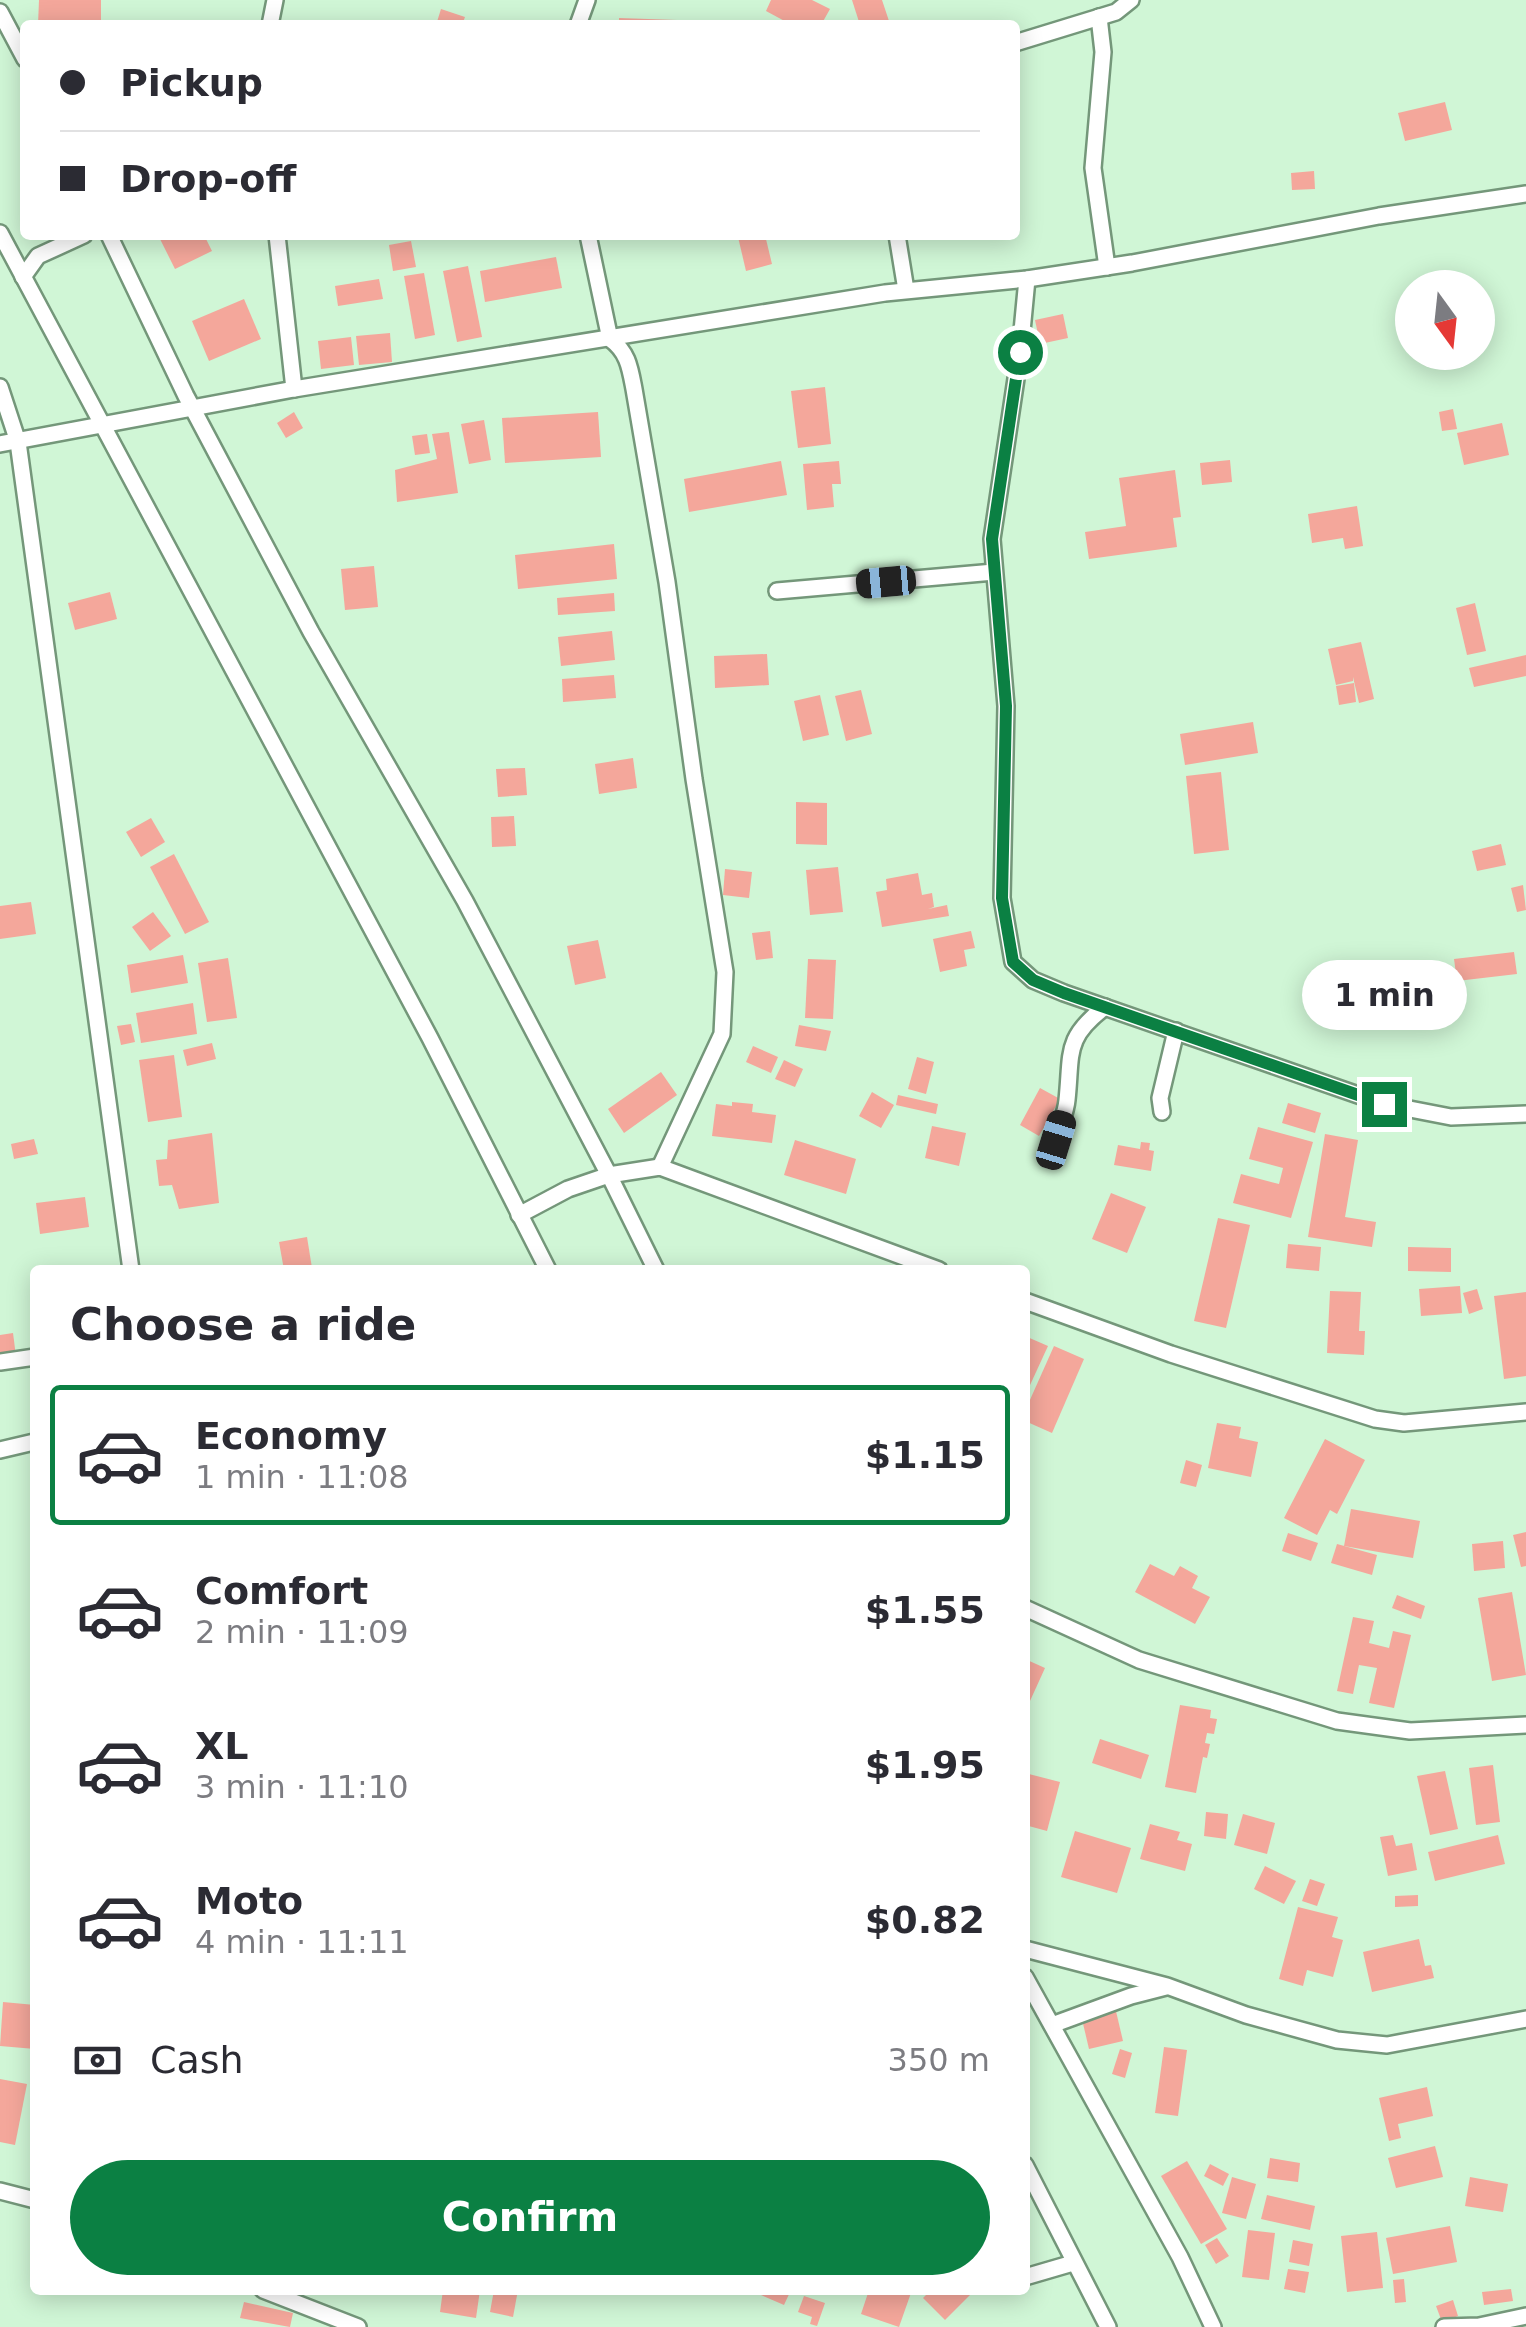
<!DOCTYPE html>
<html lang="en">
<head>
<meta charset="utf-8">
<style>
  body { margin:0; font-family:"DejaVu Sans",sans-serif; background:#f7f7f7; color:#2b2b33; height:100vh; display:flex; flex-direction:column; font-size:38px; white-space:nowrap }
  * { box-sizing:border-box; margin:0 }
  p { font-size:32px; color:#7c7c81 }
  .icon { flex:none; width:55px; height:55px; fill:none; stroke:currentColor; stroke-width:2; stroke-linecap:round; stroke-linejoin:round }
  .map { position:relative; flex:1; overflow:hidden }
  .panel { position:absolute; left:30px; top:1265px; width:1000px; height:1030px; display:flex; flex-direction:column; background:#fff; border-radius:10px; box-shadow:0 5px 25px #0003 }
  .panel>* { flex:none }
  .top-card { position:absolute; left:20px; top:20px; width:1000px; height:220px; border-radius:10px; box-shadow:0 5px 25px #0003; display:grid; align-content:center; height:220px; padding:0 40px; background:#fff }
  .needle { width:65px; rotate:165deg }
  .buttons { position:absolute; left:1395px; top:270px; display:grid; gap:20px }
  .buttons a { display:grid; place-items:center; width:100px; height:100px; border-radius:50%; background:#fff; box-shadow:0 5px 25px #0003; font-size:50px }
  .end { position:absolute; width:45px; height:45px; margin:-22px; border:12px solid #0b8043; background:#fff; box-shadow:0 0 0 5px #fff }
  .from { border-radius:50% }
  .bubble { position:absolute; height:70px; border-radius:35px; background:#fff; box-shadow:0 5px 25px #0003; font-size:32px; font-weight:600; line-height:70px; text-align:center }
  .car { position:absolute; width:30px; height:60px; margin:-30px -15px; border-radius:12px; box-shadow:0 0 8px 2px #0007; background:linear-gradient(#222 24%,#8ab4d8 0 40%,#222 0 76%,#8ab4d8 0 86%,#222 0) }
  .top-card b { display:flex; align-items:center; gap:35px; height:95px; font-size:38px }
  .top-card b+b { border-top:2px solid #e1e1e2 }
  .top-card i { width:25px; height:25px; background:#2b2b33 }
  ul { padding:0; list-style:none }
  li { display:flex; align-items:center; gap:30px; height:140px; margin:0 20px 15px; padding:0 20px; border:5px solid transparent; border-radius:10px }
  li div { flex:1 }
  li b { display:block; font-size:38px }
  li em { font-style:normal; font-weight:600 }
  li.on { border-color:#0b8043 }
  li>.icon { width:90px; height:90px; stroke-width:1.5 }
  h2 { padding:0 40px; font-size:45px; line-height:120px }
  .pay { display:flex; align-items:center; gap:25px; height:110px; padding:0 40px; font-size:38px }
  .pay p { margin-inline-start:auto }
  .cta { display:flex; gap:20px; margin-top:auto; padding:20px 40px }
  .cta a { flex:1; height:115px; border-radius:60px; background:#0b8043; color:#fff; font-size:40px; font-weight:600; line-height:115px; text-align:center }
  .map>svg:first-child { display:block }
</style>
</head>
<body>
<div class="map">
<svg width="1526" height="2327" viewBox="0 0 1526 2327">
  <rect width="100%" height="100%" fill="#d0f6d6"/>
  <g fill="#f4a79b">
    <polygon points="39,0 101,0 101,25 38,25"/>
    <polygon points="771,0 812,0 830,9 821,25 792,25 766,11"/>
    <polygon points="852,0 882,0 890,24 860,25"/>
    <polygon points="441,9 465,17 462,25 436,25"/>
    <polygon points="619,18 677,20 677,25 619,25"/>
    <polygon points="1445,102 1452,130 1405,141 1398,113"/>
    <polygon points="1314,171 1315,189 1292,190 1291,173"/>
    <polygon points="168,235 204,235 212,251 175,269 160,239"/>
    <polygon points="749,235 765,235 772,264 746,271 738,237"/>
    <polygon points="411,241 416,267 393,271 389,245"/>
    <polygon points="556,257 562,288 485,302 480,271"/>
    <polygon points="468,266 482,337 457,342 443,271"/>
    <polygon points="424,273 435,335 415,339 404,276"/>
    <polygon points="379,279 383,299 338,306 335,286"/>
    <polygon points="244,299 261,339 209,361 192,321"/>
    <polygon points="1063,314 1068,338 1040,344 1035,320"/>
    <polygon points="390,333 392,362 359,365 356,336"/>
    <polygon points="351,337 354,365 321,369 318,341"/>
    <polygon points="825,387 831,444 798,448 791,391"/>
    <polygon points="1453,409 1457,429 1442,431 1439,412"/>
    <polygon points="294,412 303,428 286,438 277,423"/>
    <polygon points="598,412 601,457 505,463 502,418"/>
    <polygon points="484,420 491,460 469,464 461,424"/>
    <polygon points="1502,423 1509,455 1464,465 1457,433"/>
    <polygon points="449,432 458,493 397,502 395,470 437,459 432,434"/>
    <polygon points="427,434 430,453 415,455 412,436"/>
    <polygon points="1230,460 1232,482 1202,485 1200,463"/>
    <polygon points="781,461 787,495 689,512 684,479"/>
    <polygon points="839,461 841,484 832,484 834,507 807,510 803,464"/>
    <polygon points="1175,470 1181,517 1173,518 1177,547 1089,559 1085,532 1126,526 1119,478"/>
    <polygon points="1357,506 1363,546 1345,549 1343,538 1312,543 1308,514"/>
    <polygon points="614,544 617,579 518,589 515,555"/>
    <polygon points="374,566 378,607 345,610 341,569"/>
    <polygon points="110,592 117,619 75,630 68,603"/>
    <polygon points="614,593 615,611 558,615 557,598"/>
    <polygon points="1475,603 1486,651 1467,655 1456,608"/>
    <polygon points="612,631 615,660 561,666 558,637"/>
    <polygon points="1361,642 1374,699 1359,703 1353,677 1353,681 1336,685 1328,649"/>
    <polygon points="767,654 769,685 715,688 714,656"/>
    <polygon points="1526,655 1526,676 1474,687 1469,668"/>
    <polygon points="614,675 616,698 563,702 562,679"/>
    <polygon points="1354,683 1356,702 1339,705 1336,686"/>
    <polygon points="861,690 872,734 846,741 835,696"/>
    <polygon points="820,695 829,735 803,741 794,701"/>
    <polygon points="1253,722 1258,753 1185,765 1180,734"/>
    <polygon points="633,758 637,788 599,794 595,764"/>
    <polygon points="525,768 527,795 498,797 496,769"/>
    <polygon points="1221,772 1229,850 1194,854 1186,776"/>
    <polygon points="796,802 827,803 827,845 796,844"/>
    <polygon points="514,816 516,846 492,847 491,817"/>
    <polygon points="151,818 165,842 141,857 126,832"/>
    <polygon points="1501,844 1506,865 1477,871 1472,851"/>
    <polygon points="174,854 209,922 185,934 150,867"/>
    <polygon points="838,867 843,912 810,915 806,870"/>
    <polygon points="725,869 752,872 749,898 723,895"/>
    <polygon points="918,873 922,895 932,893 934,907 928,909 947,905 949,916 882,927 876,892 887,890 886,879"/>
    <polygon points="1523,885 1526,910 1517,912 1511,888"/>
    <polygon points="31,902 36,934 0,939 0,906"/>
    <polygon points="153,912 171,936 150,951 132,927"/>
    <polygon points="770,931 773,958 756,960 752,933"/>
    <polygon points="971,931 975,948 964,950 967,966 940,972 933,939"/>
    <polygon points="598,940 606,978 575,985 567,946"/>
    <polygon points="1514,952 1517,974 1457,981 1454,959"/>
    <polygon points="183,955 188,983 131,993 127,965"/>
    <polygon points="228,958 237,1018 207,1022 198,963"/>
    <polygon points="808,959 836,960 833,1019 805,1018"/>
    <polygon points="193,1003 197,1034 141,1043 136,1013"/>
    <polygon points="131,1024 135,1042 121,1045 117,1026"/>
    <polygon points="799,1025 831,1031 826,1051 795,1046"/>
    <polygon points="212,1043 216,1059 187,1066 183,1050"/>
    <polygon points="753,1046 778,1057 771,1073 746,1062"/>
    <polygon points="174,1055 182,1117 148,1122 139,1060"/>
    <polygon points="917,1057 934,1062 926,1094 908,1089"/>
    <polygon points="784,1060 803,1069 795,1087 775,1079"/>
    <polygon points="661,1072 677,1095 624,1133 608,1109"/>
    <polygon points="1040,1088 1060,1099 1039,1136 1020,1125"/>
    <polygon points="872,1092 894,1105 881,1128 859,1116"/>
    <polygon points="898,1095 938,1104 936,1114 896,1105"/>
    <polygon points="732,1102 753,1104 752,1112 776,1115 772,1143 712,1136 716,1104 732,1106"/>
    <polygon points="1288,1103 1321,1113 1315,1133 1282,1123"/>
    <polygon points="932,1126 966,1133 959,1166 925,1158"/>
    <polygon points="1258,1127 1313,1142 1291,1218 1233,1203 1241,1174 1279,1184 1283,1168 1249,1159"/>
    <polygon points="212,1133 219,1203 179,1209 172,1185 159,1186 156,1160 167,1159 168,1140"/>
    <polygon points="1325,1134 1358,1140 1345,1217 1376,1222 1372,1247 1308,1237"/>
    <polygon points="34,1139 38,1154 14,1159 11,1144"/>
    <polygon points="795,1140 856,1159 846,1194 784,1175"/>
    <polygon points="1141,1142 1150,1143 1149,1150 1154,1151 1151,1171 1114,1165 1118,1145 1140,1149"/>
    <polygon points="1111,1193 1146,1207 1127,1253 1092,1239"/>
    <polygon points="85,1197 89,1227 40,1234 36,1203"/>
    <polygon points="1218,1218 1250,1225 1226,1328 1194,1321"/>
    <polygon points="307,1237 312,1268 284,1270 279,1242"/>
    <polygon points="1288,1244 1321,1247 1319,1271 1286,1268"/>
    <polygon points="1408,1247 1451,1248 1451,1272 1408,1271"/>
    <polygon points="1460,1286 1462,1313 1421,1316 1419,1289"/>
    <polygon points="1477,1289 1483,1309 1469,1314 1463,1293"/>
    <polygon points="1330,1291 1361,1292 1359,1331 1365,1331 1364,1355 1327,1353"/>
    <polygon points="1526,1292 1526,1376 1504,1379 1494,1296"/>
    <polygon points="13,1333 16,1356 0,1358 0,1335"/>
    <polygon points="1025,1336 1048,1346 1025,1396"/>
    <polygon points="1054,1346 1084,1359 1052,1433 1025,1421 1025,1411"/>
    <polygon points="1217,1423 1241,1427 1239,1438 1258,1442 1251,1477 1208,1468"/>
    <polygon points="1325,1439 1365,1460 1337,1514 1330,1510 1317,1535 1284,1518"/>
    <polygon points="1186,1460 1202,1465 1196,1487 1180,1483"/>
    <polygon points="1351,1509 1420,1521 1413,1558 1344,1546"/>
    <polygon points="1526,1532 1526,1566 1521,1567 1513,1535"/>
    <polygon points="1288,1533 1318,1543 1311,1561 1282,1551"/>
    <polygon points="1503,1541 1505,1568 1474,1571 1472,1544"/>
    <polygon points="1337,1544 1377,1555 1372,1575 1331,1563"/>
    <polygon points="1150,1564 1174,1576 1180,1566 1198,1576 1192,1588 1210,1597 1195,1624 1135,1592"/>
    <polygon points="1512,1592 1526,1675 1492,1681 1478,1598"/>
    <polygon points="1397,1595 1425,1606 1421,1619 1392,1608"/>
    <polygon points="1353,1617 1374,1621 1369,1643 1389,1648 1393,1631 1411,1635 1394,1708 1369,1703 1377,1668 1359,1665 1353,1694 1337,1691"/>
    <polygon points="1025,1659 1045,1668 1025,1712"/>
    <polygon points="1180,1705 1211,1710 1210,1718 1217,1719 1214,1734 1207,1733 1205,1743 1210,1744 1207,1758 1203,1757 1196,1793 1165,1787"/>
    <polygon points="1100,1739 1149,1755 1141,1779 1092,1763"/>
    <polygon points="1493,1765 1500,1822 1476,1825 1469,1768"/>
    <polygon points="1445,1771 1458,1829 1430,1835 1417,1776"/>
    <polygon points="1025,1773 1060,1782 1047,1831 1025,1825"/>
    <polygon points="1206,1812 1228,1814 1226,1839 1204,1836"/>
    <polygon points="1243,1814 1275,1823 1267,1854 1234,1845"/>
    <polygon points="1150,1824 1180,1832 1177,1840 1192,1844 1185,1871 1140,1859"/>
    <polygon points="1075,1831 1131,1848 1117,1893 1061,1877"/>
    <polygon points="1393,1835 1396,1846 1412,1843 1417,1870 1388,1876 1380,1837"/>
    <polygon points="1498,1835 1505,1864 1435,1881 1428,1852"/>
    <polygon points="1265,1866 1296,1881 1284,1904 1254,1889"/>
    <polygon points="1310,1879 1325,1884 1317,1906 1302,1901"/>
    <polygon points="1418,1895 1418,1906 1395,1907 1395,1896"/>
    <polygon points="1298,1907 1338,1917 1332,1937 1343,1940 1333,1977 1307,1970 1303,1986 1279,1979"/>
    <polygon points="1419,1939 1425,1966 1431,1965 1434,1978 1372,1992 1363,1952"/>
    <polygon points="3,2002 35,2005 35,2049 0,2046"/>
    <polygon points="1115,2007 1123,2041 1089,2049 1081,2015"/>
    <polygon points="1164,2047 1187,2050 1178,2116 1155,2113"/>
    <polygon points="1120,2049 1132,2053 1125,2078 1112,2074"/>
    <polygon points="0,2079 27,2084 15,2145 0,2142"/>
    <polygon points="1427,2087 1433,2116 1398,2124 1401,2138 1389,2141 1379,2098"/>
    <polygon points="1435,2146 1443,2177 1396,2188 1388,2158"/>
    <polygon points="1270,2158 1300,2163 1298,2182 1267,2178"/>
    <polygon points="1187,2161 1227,2229 1201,2244 1161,2176"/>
    <polygon points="1210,2164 1229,2174 1223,2186 1204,2176"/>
    <polygon points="1232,2177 1256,2184 1246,2219 1222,2213"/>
    <polygon points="1470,2177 1508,2184 1503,2212 1465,2206"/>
    <polygon points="1267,2195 1315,2206 1310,2230 1261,2219"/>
    <polygon points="1450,2226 1457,2262 1393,2274 1386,2238"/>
    <polygon points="1248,2230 1275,2233 1269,2280 1242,2277"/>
    <polygon points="1377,2232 1383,2288 1347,2292 1341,2236"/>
    <polygon points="1217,2238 1229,2256 1216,2264 1205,2245"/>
    <polygon points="1293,2240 1313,2244 1309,2266 1289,2262"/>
    <polygon points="1288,2269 1309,2272 1305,2293 1284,2289"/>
    <polygon points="1404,2279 1406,2302 1395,2303 1393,2280"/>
    <polygon points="1511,2289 1513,2301 1484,2305 1482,2292"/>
    <polygon points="443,2290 480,2290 476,2318 440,2312"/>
    <polygon points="494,2290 518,2290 513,2317 490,2312"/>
    <polygon points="763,2290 791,2290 784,2305 761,2295"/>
    <polygon points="869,2290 912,2290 899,2327 861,2314"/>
    <polygon points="931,2290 965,2290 970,2295 945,2320 923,2298"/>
    <polygon points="804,2296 825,2303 817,2326 810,2324 812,2317 798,2312"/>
    <polygon points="1453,2300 1458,2316 1442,2322 1436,2306"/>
    <polygon points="244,2302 293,2313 290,2327 240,2318"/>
  </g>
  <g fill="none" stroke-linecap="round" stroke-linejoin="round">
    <defs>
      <g id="minor">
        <polyline points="0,12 25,59"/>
        <polyline points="1099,17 1103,52 1093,168 1107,267"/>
        <polyline points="270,25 275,0"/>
        <polyline points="578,25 587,0"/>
        <polyline points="1015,43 1116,12 1131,0"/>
        <polyline points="0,233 430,1038 548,1270"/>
        <polyline points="109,235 186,396 311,632 465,901 609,1175 656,1270"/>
        <polyline points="277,235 294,389"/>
        <path d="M588 235 610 339C628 352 630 368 634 389L667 582 694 779 725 972 722 1034 660 1167"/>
        <polyline points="897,235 906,290"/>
        <polyline points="23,277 38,256 84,235"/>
        <polyline points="1027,279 1020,352 992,539 1006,706 1002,898 1013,962 1033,980 1064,993 1384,1104 1451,1117 1526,1114"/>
        <polyline points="0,387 18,442 131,1270"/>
        <polyline points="0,444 294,389 885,293 1027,279 1132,263 1379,216 1526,194"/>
        <polyline points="777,591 994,572"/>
        <polyline points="1162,1112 1160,1098 1176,1031"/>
        <path d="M1056 1140C1059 1127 1066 1113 1067 1100 1072 1053 1064 1038 1105 1007"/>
        <polyline points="519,1215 568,1189 609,1175 660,1167 939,1270"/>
        <polyline points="1025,1301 1171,1354 1375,1419 1404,1423 1526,1412"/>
        <polyline points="0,1362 35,1357"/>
        <polyline points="0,1450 34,1442"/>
        <polyline points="1025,1608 1139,1660 1337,1721 1410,1731 1526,1725"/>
        <polyline points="1025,1949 1167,1986 1246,2015 1337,2040 1387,2045 1526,2019"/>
        <polyline points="1025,1977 1180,2257 1213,2327"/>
        <polyline points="1052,2025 1131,1996 1166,1987"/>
        <polyline points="1025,2165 1108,2327"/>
        <polyline points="0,2191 35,2200"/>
        <polyline points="1025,2277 1073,2263"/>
        <polyline points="263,2290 358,2327"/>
        <polyline points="1444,2327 1479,2326 1526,2316"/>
      </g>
    </defs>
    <use href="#minor" stroke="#74977a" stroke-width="20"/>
    <use href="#minor" stroke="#fff" stroke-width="15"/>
  </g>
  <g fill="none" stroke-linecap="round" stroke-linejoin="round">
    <polyline stroke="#0b8043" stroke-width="12" points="1020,352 992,539 1006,706 1002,898 1013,962 1033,980 1064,993 1384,1104"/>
  </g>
</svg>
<div class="buttons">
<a><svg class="needle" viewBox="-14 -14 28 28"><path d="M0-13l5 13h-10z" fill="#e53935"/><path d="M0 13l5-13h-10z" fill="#7c7c81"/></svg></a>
</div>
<i class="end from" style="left:1020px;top:352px"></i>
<i class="end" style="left:1384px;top:1104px"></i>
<div class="bubble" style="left:1302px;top:960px;width:165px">1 min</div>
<i class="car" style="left:886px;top:582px;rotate:265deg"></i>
<i class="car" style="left:1056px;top:1140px;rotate:17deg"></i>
<div class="top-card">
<b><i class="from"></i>Pickup</b>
<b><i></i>Drop-off</b>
</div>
<section class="panel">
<h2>Choose a ride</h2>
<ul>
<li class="on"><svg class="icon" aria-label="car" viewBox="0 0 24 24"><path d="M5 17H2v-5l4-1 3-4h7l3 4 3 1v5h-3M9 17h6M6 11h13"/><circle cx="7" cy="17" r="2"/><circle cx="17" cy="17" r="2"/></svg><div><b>Economy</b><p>1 min · 11:08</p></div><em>$1.15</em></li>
<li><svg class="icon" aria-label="car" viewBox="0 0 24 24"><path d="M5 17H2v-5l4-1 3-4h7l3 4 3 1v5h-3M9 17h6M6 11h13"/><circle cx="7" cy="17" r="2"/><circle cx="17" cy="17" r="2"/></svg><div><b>Comfort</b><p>2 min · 11:09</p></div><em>$1.55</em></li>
<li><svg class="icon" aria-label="car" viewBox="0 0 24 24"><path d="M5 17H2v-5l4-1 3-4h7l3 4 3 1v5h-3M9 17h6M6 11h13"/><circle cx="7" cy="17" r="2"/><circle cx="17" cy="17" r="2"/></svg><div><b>XL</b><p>3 min · 11:10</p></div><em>$1.95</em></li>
<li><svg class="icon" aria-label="car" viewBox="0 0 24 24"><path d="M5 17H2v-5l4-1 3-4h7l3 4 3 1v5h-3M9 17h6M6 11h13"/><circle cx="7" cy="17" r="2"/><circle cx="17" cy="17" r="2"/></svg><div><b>Moto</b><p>4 min · 11:11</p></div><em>$0.82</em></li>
</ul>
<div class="pay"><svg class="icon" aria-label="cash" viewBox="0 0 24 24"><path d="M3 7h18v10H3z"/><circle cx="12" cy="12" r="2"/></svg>Cash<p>350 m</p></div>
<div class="cta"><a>Confirm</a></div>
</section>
</div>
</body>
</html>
